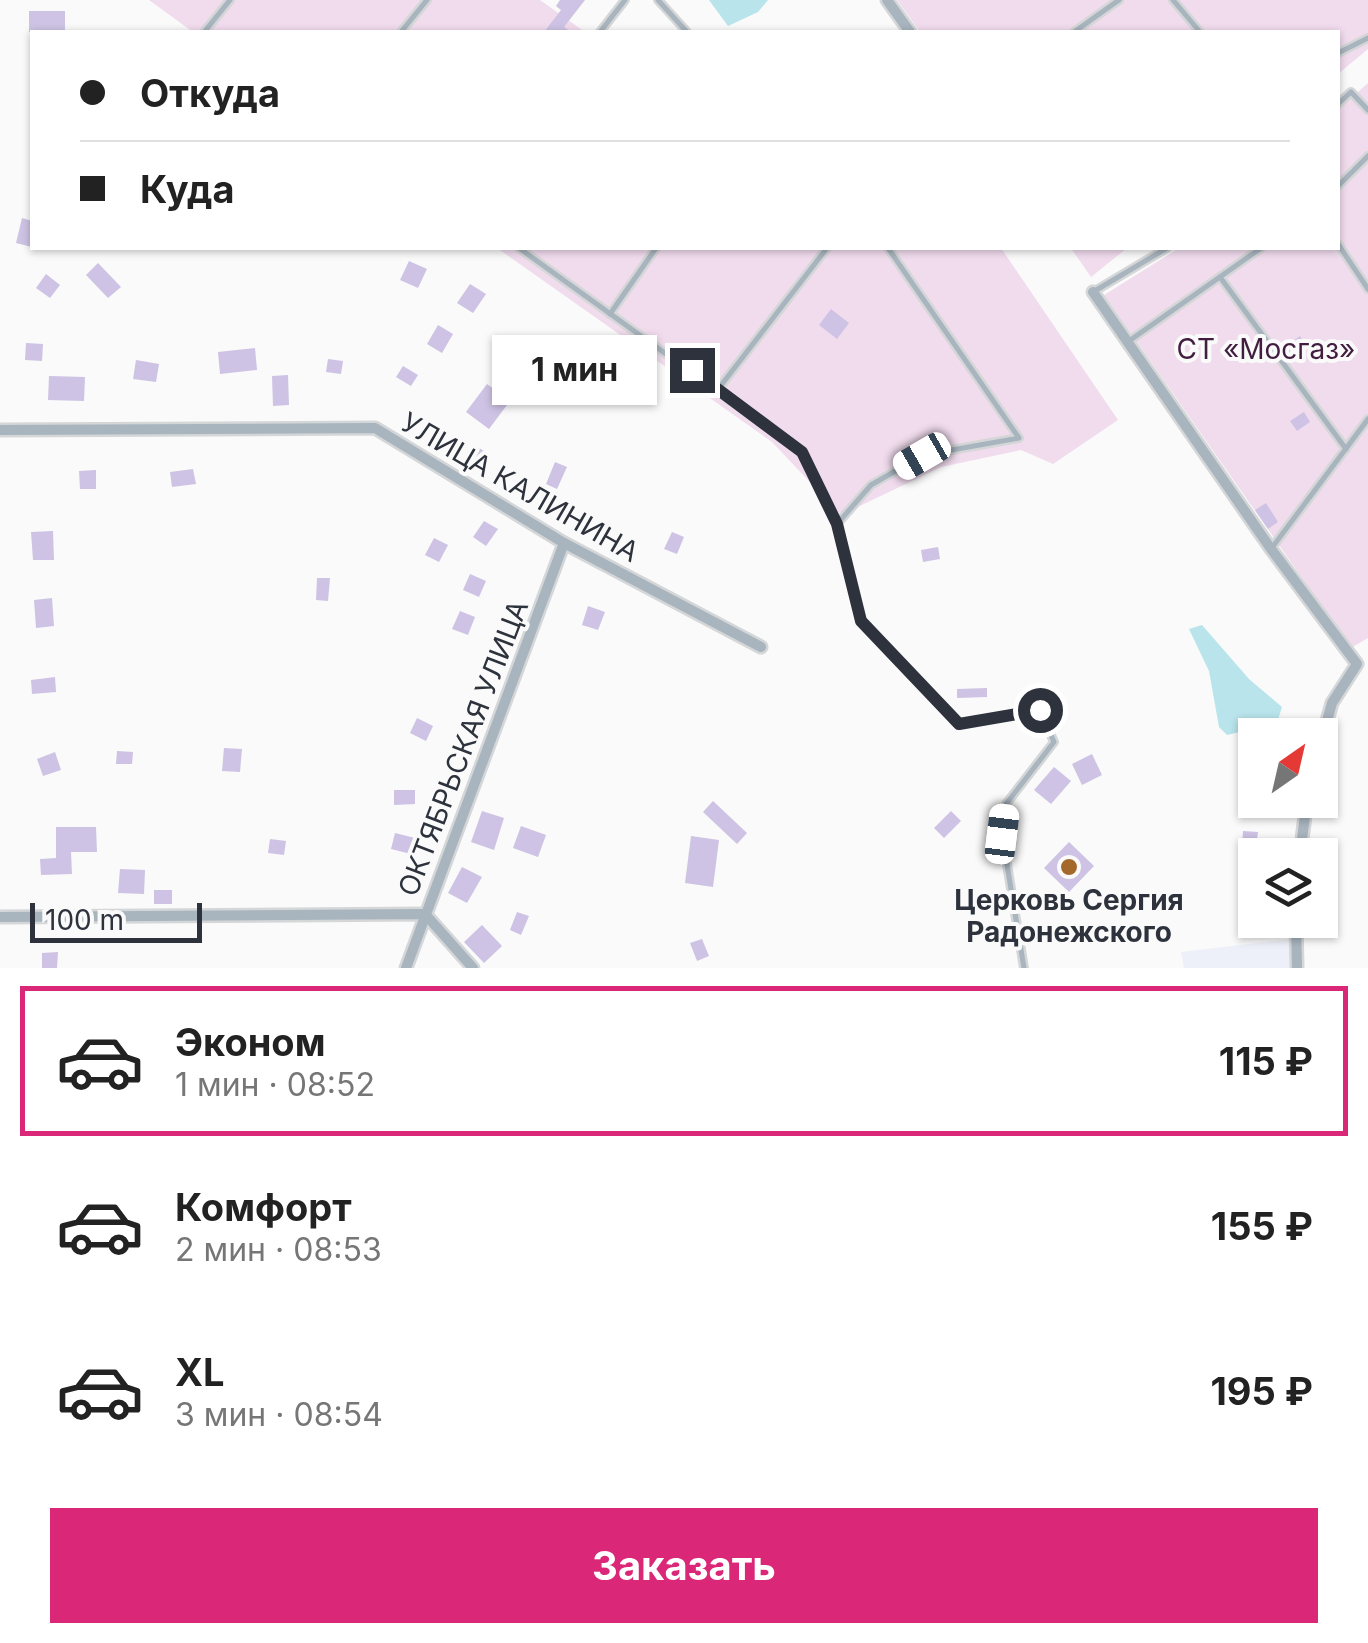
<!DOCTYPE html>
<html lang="ru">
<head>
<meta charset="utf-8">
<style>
  body { margin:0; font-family:Inter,sans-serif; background:#f2f2f2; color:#222; height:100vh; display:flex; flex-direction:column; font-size:38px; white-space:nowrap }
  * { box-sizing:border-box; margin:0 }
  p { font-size:32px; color:#767676 }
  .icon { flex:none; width:55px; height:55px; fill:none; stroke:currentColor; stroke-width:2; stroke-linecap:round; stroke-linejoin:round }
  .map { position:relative; height:968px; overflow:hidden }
  .sheet { display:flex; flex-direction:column; background:#fff; flex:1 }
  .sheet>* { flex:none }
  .hud { position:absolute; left:30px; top:30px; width:1310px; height:220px; border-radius:0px; box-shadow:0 2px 8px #0004; display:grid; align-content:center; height:220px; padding:0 50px; background:#fff }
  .needle { width:65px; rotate:34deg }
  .tools { position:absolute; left:1238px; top:718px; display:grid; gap:20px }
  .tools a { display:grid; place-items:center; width:100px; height:100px; border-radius:0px; background:#fff; box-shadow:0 2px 8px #0004; font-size:50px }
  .scale { position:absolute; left:30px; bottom:25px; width:172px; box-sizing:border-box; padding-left:10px; border:5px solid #2d323d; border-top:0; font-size:28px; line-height:35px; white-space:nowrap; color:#2d323d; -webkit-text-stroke:8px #f9faf9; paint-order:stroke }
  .end { position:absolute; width:45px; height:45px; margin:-22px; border:12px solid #2d323d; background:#fff; box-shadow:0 0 0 5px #fff }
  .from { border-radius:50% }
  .bubble { position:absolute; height:70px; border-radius:0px; background:#fff; box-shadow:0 2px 8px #0004; font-size:32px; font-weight:700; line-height:70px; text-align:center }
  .car { position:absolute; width:30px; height:60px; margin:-30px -15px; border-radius:12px; box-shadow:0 0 8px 2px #0007; background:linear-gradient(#fff 24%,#345 0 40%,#fff 0 76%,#345 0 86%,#fff 0) }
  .hud b { display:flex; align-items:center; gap:35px; height:95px; font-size:38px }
  .hud b+b { border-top:2px solid #e0e0e0 }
  .hud i { width:25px; height:25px; background:#222 }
  ul { padding:18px 0 0; list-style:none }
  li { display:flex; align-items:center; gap:30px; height:150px; margin:0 20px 15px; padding:0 30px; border:5px solid transparent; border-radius:0px }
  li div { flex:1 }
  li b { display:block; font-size:38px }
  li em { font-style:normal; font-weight:700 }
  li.selected { border-color:#db2777 }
  li>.icon { width:90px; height:90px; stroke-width:1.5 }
  .action { display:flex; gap:20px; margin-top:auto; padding:20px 50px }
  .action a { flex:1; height:115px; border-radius:0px; background:#db2777; color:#fff; font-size:40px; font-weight:700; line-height:115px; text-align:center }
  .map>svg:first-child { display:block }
</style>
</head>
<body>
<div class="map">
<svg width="1368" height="968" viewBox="0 0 1368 968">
  <rect width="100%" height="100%" fill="#f9faf9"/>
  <polygon fill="#edf0f8" points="1292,939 1293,968 1184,968 1181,952"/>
  <g fill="#f1dcee">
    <polygon points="149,0 540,0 585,32 193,32"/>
    <polygon points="897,0 1368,0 1368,49 1338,74 1338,32 920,32"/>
    <polygon points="1368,83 1368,638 1351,648 1104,295 1179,248 1338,248 1338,110"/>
    <polygon points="497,248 1001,248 1118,420 1053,464 1021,450 941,467 841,515 772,442"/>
    <polygon points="1071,248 1127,248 1091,277"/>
  </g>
  <g fill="#b9e4eb">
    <polygon points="709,0 768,0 758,12 728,26"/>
    <polygon points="1202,625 1249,679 1282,707 1277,723 1227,735 1219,727 1209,671 1189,629"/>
  </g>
  <g fill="#cec3e4">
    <polygon points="560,0 585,0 564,27 571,32 544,32 561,10 556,6"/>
    <rect x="29" y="11" width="36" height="21"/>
    <polygon points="22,218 32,221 32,247 16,243"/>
    <polygon points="409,261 427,269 418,288 400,280"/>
    <polygon points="98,263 121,287 108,298 86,275"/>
    <polygon points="46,274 60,285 50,298 36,288"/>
    <polygon points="470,284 486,294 473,313 457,303"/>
    <polygon points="831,309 849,323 837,339 819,325"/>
    <polygon points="438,325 453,334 442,353 427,344"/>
    <polygon points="1300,336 1306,346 1291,356 1285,347"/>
    <polygon points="26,343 43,344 42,361 25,360"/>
    <polygon points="255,348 257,370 220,374 218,352"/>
    <polygon points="328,359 343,361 341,374 326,372"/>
    <polygon points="136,360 159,364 156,382 133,379"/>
    <polygon points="403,366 418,375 411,386 396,377"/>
    <polygon points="288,375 289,405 273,406 272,376"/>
    <polygon points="49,376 85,377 84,401 48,400"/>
    <polygon points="487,384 510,401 489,429 466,412"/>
    <polygon points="1304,412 1310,422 1297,431 1290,421"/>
    <polygon points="479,448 489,454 478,472 468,466"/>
    <polygon points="555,462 567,467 557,489 546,484"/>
    <polygon points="193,469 196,484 172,487 170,472"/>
    <polygon points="96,470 96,489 80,489 79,471"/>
    <polygon points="1266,503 1278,522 1268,529 1255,510"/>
    <polygon points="484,521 498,529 486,546 473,537"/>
    <polygon points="53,531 54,560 33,560 31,532"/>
    <polygon points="672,532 684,537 677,554 664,549"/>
    <polygon points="434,538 448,545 439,562 425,555"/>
    <polygon points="938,547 940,559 923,562 921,550"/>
    <polygon points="470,574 486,581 479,597 463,590"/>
    <polygon points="317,578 330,578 328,601 316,600"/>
    <polygon points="52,598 54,626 36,628 34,600"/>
    <polygon points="588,606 605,612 598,630 582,625"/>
    <polygon points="460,611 475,617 468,635 452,629"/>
    <polygon points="55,677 56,692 32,694 31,680"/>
    <polygon points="987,688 987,697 957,698 957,689"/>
    <polygon points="417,718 433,726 426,741 410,733"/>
    <polygon points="224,748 242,749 240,772 222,771"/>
    <polygon points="117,751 133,752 132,764 116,764"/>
    <polygon points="55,752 61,770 43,776 37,759"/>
    <polygon points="1092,754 1102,775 1082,785 1072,764"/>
    <polygon points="1252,756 1255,756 1255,795 1242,791"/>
    <polygon points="1054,767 1071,781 1051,804 1034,790"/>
    <polygon points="394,790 415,790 415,804 394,805"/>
    <polygon points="713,801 747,833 737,844 703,812"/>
    <polygon points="482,811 504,818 494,850 471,842"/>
    <polygon points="951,811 961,821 944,838 934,828"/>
    <polygon points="521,826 546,835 538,857 513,848"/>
    <polygon points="56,827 96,827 97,852 71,852 72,874 41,875 40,859 56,858"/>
    <polygon points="1243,831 1258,832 1256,847 1242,846"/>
    <polygon points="395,833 415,838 411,854 391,849"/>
    <polygon points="691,836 719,840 713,887 685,883"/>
    <polygon points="270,839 286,841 284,855 268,853"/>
    <polygon points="1069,842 1094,866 1069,892 1044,868"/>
    <polygon points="462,867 482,877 467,903 448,893"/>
    <polygon points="120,869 145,870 144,894 118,893"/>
    <rect x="154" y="890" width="18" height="14"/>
    <polygon points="517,912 529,916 521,935 510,930"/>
    <polygon points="482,925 502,946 484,963 464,942"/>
    <polygon points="702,939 709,956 697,961 690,943"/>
    <polygon points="58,952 57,968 42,968 42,953"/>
  </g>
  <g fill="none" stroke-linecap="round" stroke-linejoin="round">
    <defs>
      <g id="service">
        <polyline points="658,0 687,32"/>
        <polyline points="1173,0 1200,32"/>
        <polyline points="208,32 205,31 230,0"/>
        <polyline points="401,32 427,0"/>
        <polyline points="600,32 625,0"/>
        <polyline points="1074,32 1119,0"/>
        <polyline points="1338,53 1368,38"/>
        <polyline points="1338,104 1351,92 1368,110"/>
        <polyline points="1338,186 1368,156"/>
        <polyline points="1338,244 1368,289"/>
        <polyline points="519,248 802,452 837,524"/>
        <polyline points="888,248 1019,438 923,455 871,485 837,524 861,621 959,724 1040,710 1054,742 1006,804 1002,834 1024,968"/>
        <polyline points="1220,277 1346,449"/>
        <polyline points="1093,292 1167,248"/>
        <polyline points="610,314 656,248"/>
        <polyline points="1129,341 1261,248"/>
        <polyline points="719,388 827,248"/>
        <polyline points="1271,549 1368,419"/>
      </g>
      <g id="minor">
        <polyline points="887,0 910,32"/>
        <polyline points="1093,292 1271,549 1357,664 1332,703 1320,746"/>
        <polyline points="0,430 375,428 564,543 761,647"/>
        <polyline points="1300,855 1307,800"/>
        <polyline points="0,917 425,914 473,968"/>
        <polyline points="1296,920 1297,968"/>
        <polyline points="406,968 564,543"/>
      </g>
    </defs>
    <use href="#service" stroke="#d4d6d7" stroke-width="10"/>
    <use href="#minor" stroke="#d4d6d7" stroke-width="15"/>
    <use href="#service" stroke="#a8b4be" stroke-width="5"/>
    <use href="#minor" stroke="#a8b4be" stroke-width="10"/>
  </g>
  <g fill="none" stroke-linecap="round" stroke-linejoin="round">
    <polyline stroke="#2d323d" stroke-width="12" points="692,370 802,452 837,524 861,621 959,724 1040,710"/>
  </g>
  <circle fill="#a4682b" stroke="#f9faf9" stroke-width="4" cx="1069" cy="867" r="10"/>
  <g text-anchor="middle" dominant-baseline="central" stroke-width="8" stroke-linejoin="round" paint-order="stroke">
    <g font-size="28" fill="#421d3f" stroke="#f9faf9">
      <text x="1266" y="349">СТ «Мосгаз»</text>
    </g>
    <g font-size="28" fill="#2d323d" stroke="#f9faf9">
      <text transform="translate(520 487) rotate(30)">УЛИЦА КАЛИНИНА</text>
      <text transform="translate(463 748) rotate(-69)">ОКТЯБРЬСКАЯ УЛИЦА</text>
    </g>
    <g font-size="28" font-weight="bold" fill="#2d323d" stroke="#f9faf9">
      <text x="1069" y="900">Церковь Сергия<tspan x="1069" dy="32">Радонежского</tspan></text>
    </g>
  </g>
</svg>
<div class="tools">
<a><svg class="needle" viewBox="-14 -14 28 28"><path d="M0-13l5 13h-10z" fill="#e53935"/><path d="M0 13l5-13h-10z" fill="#767676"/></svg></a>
<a><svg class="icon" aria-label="layers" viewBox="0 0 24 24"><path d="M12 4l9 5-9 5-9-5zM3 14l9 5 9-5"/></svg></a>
</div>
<div class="scale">100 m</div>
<i class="end from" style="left:1040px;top:710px"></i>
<i class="end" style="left:692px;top:370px"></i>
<div class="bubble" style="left:492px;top:335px;width:165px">1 мин</div>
<i class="car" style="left:922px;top:456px;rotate:240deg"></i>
<i class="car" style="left:1002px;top:834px;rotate:7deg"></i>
<div class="hud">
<b><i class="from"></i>Откуда</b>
<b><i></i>Куда</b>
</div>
</div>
<section class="sheet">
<ul>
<li class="selected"><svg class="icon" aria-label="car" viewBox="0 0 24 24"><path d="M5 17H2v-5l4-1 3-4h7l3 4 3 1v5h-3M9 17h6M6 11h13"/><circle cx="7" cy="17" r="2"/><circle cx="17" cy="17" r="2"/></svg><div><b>Эконом</b><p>1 мин · 08:52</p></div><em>115 ₽</em></li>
<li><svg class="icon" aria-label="car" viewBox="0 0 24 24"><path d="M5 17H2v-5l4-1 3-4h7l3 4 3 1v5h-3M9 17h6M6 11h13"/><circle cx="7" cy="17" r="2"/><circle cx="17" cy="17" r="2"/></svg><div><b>Комфорт</b><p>2 мин · 08:53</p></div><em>155 ₽</em></li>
<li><svg class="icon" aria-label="car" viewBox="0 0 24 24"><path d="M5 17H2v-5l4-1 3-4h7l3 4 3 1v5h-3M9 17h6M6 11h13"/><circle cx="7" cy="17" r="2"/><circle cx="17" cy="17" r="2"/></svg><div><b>XL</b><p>3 мин · 08:54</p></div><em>195 ₽</em></li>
</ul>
<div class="action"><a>Заказать</a></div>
</section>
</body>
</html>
